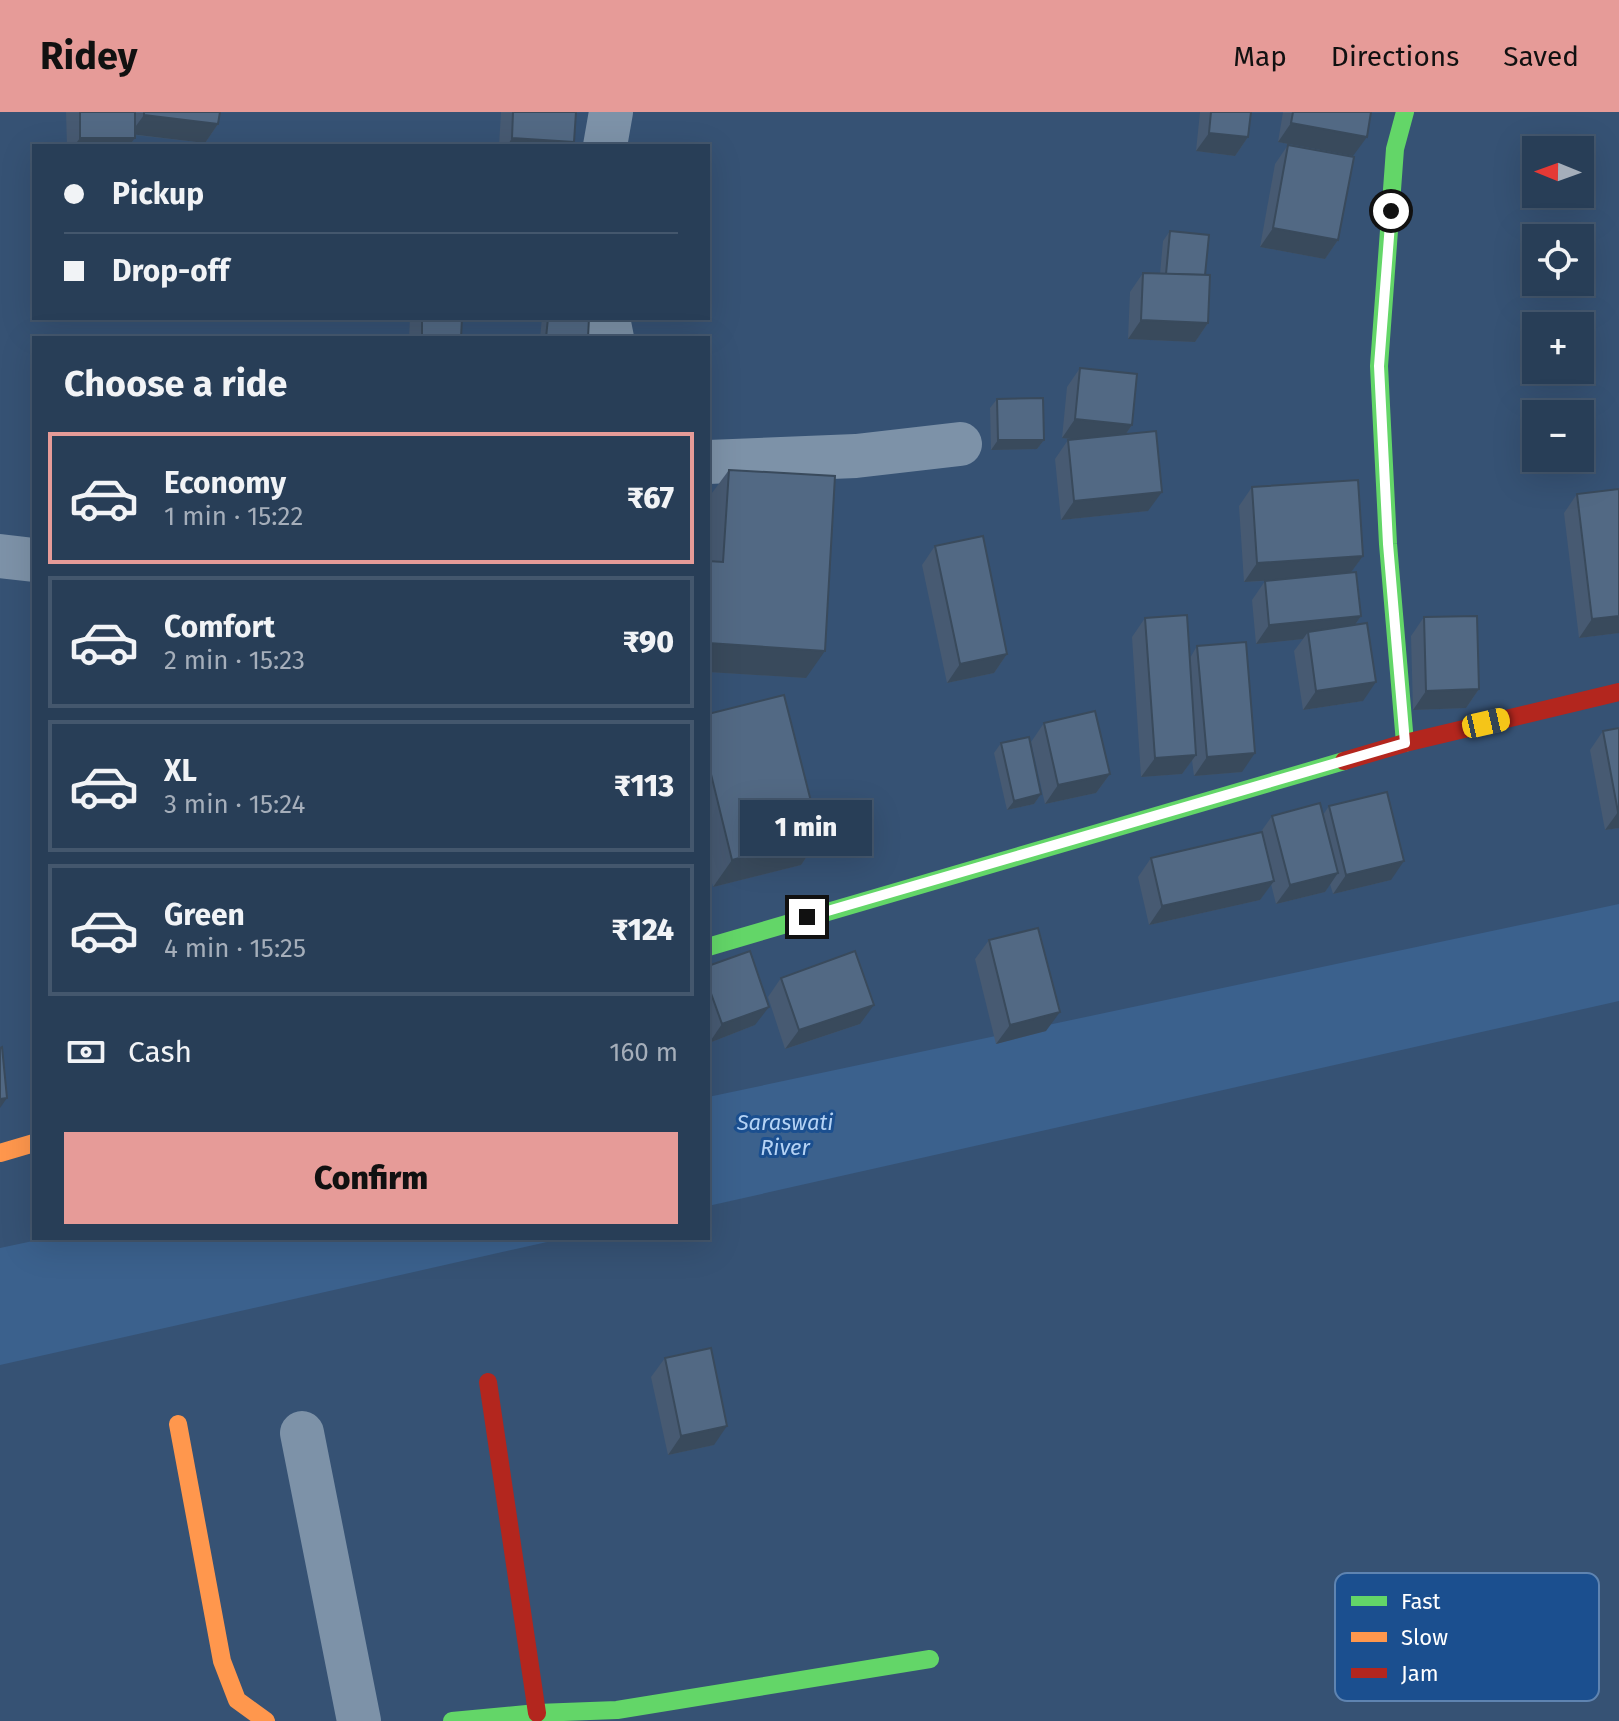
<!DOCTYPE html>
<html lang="en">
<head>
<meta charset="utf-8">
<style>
  body { margin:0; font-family:"Fira Sans",sans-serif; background:#344961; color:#f1f3f6; height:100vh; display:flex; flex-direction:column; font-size:30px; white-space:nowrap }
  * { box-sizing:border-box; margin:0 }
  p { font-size:26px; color:#a5aeba }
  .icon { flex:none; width:44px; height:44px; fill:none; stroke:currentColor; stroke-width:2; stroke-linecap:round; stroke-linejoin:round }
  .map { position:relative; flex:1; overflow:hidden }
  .drawer { position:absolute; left:32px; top:224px; width:678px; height:904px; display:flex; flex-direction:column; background:#283e57; border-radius:0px; box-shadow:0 8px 32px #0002,0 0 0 2px #44576d }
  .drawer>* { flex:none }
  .banner { position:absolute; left:32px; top:32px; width:678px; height:176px; border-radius:0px; box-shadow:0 8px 32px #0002,0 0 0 2px #44576d; display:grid; align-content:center; height:176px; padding:0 32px; background:#283e57 }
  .needle { width:52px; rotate:271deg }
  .controls { position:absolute; left:1522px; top:24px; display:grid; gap:16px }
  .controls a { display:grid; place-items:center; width:72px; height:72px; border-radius:0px; background:#283e57; box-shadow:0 8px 32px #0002,0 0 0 2px #44576d; font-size:40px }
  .end { position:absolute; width:36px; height:36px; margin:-18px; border:10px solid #fff; background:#111; box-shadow:0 0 0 4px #111 }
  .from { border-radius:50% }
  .bubble { position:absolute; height:56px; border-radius:0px; background:#283e57; box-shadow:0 8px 32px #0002,0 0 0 2px #44576d; font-size:26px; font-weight:800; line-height:56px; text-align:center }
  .car { position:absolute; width:24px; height:48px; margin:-24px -12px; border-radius:10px; box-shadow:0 0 6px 2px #0007; background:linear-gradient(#f5c518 24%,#345 0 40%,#f5c518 0 76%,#345 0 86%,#f5c518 0) }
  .banner b { display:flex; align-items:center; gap:28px; height:76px; font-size:30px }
  .banner b+b { border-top:2px solid #44576d }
  .banner i { width:20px; height:20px; background:#f1f3f6 }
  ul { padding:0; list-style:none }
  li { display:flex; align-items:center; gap:24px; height:132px; margin:0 16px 12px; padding:0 16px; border:4px solid #44576d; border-radius:0px }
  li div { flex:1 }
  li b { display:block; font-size:30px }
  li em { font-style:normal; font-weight:800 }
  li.on { border-color:#e69b98 }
  li>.icon { width:72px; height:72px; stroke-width:1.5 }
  h2 { padding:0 32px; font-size:36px; line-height:96px }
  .pay { display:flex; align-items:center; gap:20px; height:88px; padding:0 32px; font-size:30px }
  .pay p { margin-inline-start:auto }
  .primary-button { display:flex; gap:16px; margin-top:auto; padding:16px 32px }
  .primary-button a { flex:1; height:92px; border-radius:0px; background:#e69b98; color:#111; font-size:32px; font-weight:800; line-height:92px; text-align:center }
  header { display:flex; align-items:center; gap:48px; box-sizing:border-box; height:112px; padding:0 40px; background:#e69b98; color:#111 }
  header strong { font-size:38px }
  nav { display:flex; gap:44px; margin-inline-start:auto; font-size:28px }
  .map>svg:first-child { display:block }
</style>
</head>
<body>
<header>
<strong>Ridey</strong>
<nav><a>Map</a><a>Directions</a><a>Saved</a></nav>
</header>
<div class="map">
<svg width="1619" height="1609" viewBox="0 0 1619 1609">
  <rect width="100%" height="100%" fill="#365274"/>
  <g fill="#3b618d">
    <polygon points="1619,792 1619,889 708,1094 708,985"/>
    <polygon points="47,1126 565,1126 0,1253 0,1136"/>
  </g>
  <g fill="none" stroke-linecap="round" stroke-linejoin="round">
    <g stroke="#7d92a8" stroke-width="44">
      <polyline points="605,34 611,0"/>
      <polyline points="608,206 612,226"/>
      <polyline points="708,350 856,344 960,332"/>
      <polyline points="0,444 34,448"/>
      <polyline points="302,1321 359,1609"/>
    </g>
    <g stroke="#63d668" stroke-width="18">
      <polyline points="1405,0 1395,37 1379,254 1388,432 1405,631"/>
      <polyline points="708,835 1344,649"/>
      <polyline points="452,1609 537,1601 617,1598 930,1547"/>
    </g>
    <g stroke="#ff974d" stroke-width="18">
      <polyline points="0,1041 34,1031"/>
      <polyline points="178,1312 222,1549 237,1588 266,1609"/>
    </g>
    <g stroke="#b3261e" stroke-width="18">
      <polyline points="1344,649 1405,631 1619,580"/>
      <polyline points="488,1270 537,1601"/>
    </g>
  </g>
  <g fill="#475a72">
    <polygon points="66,0 220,0 218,12 205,31 135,23 135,26 129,34 67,34"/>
    <polygon points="501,0 576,0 574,30 572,34 499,34"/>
    <polygon points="1200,0 1251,0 1248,25 1235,44 1196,39"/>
    <polygon points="1283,0 1371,0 1353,44 1278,30"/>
    <polygon points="1288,33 1338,128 1325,147 1260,135 1275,52"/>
    <polygon points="1170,119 1205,163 1208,211 1195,230 1128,227 1130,180 1143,161 1160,162 1163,129"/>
    <polygon points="410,206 462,206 461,226 409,226"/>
    <polygon points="542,206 589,206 588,226 540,226"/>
    <polygon points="1080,256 1132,313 1126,322 1148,399 1061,408 1055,347 1068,328 1073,327 1062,326 1067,275"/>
    <polygon points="997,287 1044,328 1037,337 991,338 990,296"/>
    <polygon points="729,358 806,566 708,560 708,407 709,385"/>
    <polygon points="1252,375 1363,444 1351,460 1361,504 1355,513 1363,589 1303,598 1294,539 1303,527 1256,532 1252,488 1265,469 1244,470 1239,394"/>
    <polygon points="1619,377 1619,521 1579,526 1564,401 1577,382"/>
    <polygon points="935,434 1007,542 994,561 947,571 922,453"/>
    <polygon points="1424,505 1479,577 1466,596 1413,598 1411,524"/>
    <polygon points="1145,506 1190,546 1197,534 1242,660 1194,664 1192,648 1182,662 1141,665 1132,525"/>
    <polygon points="708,602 820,725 801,753 713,775 708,755"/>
    <polygon points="1044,611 1110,662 1096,681 1045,692 1031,630"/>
    <polygon points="1619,616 1619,716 1605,718 1590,638 1603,619"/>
    <polygon points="1001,631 1041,682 1034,692 1007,698 994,641"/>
    <polygon points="1329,694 1391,768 1333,782 1330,772 1325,780 1276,792 1271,772 1260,788 1149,813 1138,765 1151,746 1260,721 1272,704 1323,703"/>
    <polygon points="989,828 1046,919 996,932 975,847"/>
    <polygon points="708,854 755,913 709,931 708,929"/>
    <polygon points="781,866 860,912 785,937 768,885"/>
    <polygon points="665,1246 714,1333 668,1343 651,1265"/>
  </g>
  <g fill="#394a5c">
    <polygon points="144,3 218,12 205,31 130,22"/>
    <polygon points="1291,11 1367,25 1353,44 1278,30"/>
    <polygon points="1209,21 1248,25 1235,44 1196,39"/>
    <polygon points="80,26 135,26 129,34 74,34"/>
    <polygon points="512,26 574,30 572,34 507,34"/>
    <polygon points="1273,116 1338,128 1325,147 1260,135"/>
    <polygon points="1141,208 1208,211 1195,230 1128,227"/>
    <polygon points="1075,307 1132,313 1119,332 1062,326"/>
    <polygon points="998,328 1044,328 1037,337 991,338"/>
    <polygon points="1162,380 1148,399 1061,408 1074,389"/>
    <polygon points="1363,444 1349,463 1244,470 1257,451"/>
    <polygon points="1361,504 1348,523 1308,520 1303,527 1256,532 1269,513"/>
    <polygon points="1619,504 1619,521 1579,526 1592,507"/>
    <polygon points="708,531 825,539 806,566 708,560"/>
    <polygon points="1007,542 994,561 947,571 960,552"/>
    <polygon points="1376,570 1363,589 1303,598 1316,579"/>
    <polygon points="1479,577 1466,596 1413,598 1426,579"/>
    <polygon points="1255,641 1242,660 1194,664 1207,645"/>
    <polygon points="1196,643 1182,662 1141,665 1155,646"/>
    <polygon points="1110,662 1096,681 1045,692 1058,673"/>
    <polygon points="1041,682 1034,692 1007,698 1014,689"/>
    <polygon points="1619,699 1619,716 1605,718 1618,700"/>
    <polygon points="820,725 801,753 713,775 732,748"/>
    <polygon points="1404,749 1391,768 1333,782 1346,763"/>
    <polygon points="1338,761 1325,780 1276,792 1290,773"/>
    <polygon points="1274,769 1260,788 1149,813 1162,794"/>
    <polygon points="874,893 860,912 785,937 799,918"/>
    <polygon points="769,895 755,913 709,931 722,912"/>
    <polygon points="1060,900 1046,919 996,932 1010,913"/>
    <polygon points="7,986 0,996 0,987"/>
    <polygon points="727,1314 714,1333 668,1343 681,1324"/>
  </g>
  <g fill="#526984" stroke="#394a5c" stroke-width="2">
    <rect x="80" y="0" width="55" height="26"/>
    <polygon points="144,0 220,0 218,12 144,3"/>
    <polygon points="513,0 576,0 574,30 512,26"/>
    <polygon points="1211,0 1251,0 1248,25 1209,21"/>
    <polygon points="1293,0 1371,0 1367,25 1291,11"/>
    <polygon points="1288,33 1354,45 1338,128 1273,116"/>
    <polygon points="1170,119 1209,123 1205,163 1166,162"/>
    <polygon points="1143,161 1210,163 1208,211 1141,208"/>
    <polygon points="422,206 462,206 461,226 422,226"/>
    <polygon points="548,206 589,206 588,226 546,226"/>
    <polygon points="1080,256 1137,262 1132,313 1075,307"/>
    <polygon points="1043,286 1044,328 998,328 997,287"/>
    <polygon points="1156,319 1162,380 1074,389 1068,328"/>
    <polygon points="729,358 835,364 825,539 708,531 708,449 723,450"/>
    <polygon points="1358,368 1363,444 1257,451 1252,375"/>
    <polygon points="1619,377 1619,504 1592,507 1577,382"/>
    <polygon points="983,424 1007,542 960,552 935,434"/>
    <polygon points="1356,460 1361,504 1269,513 1265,469"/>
    <polygon points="1187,503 1196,643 1155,646 1145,506"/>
    <polygon points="1477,504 1479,577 1426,579 1424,505"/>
    <polygon points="1367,511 1376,570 1316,579 1308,520"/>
    <polygon points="1246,530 1255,641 1207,645 1197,534"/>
    <polygon points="784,583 820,725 732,748 708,650 708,602"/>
    <polygon points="1095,599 1110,662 1058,673 1044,611"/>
    <polygon points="1619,616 1619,699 1618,700 1603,619"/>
    <polygon points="1029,625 1041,682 1014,689 1001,631"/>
    <polygon points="1387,680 1404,749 1346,763 1329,694"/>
    <polygon points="1320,691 1338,761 1290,773 1272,704"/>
    <polygon points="1262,720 1274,769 1162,794 1151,746"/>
    <polygon points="1038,816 1060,900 1010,913 989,828"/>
    <polygon points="750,839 769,895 722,912 708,873 708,854"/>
    <polygon points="855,839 874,893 799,918 781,866"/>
    <polygon points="2,935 7,986 0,987 0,936"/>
    <polygon points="711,1236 727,1314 681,1324 665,1246"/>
  </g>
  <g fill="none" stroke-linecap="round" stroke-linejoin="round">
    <polyline stroke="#fff" stroke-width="10" points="807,805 1405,631 1388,432 1379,254 1391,99"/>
  </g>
  <g text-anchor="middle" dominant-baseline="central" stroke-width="6" stroke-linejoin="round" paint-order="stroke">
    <g font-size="22" font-style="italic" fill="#b5d3f5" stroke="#1b4f8f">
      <text x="785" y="1010">Saraswati<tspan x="785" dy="25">River</tspan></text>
    </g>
  </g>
  <rect x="1335" y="1461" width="264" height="128" rx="12" fill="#1b4f8f" stroke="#5f84b1" stroke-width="2"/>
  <rect x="1351" y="1484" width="36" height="10" fill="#63d668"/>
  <rect x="1351" y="1520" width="36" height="10" fill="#ff974d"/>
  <rect x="1351" y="1556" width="36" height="10" fill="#b3261e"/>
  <g font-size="22" fill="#fff">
    <text x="1401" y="1497">Fast</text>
    <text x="1401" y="1533">Slow</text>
    <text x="1401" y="1569">Jam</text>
  </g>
</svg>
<div class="controls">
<a><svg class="needle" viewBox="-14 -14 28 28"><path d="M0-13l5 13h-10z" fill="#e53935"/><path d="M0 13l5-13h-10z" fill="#a5aeba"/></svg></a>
<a><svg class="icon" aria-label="locate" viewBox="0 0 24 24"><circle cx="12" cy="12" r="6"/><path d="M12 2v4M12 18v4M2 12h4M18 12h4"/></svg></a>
<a>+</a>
<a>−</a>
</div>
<i class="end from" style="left:1391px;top:99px"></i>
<i class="end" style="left:807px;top:805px"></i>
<div class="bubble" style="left:740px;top:688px;width:132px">1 min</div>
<i class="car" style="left:1486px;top:611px;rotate:77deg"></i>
<div class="banner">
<b><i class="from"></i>Pickup</b>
<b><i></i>Drop-off</b>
</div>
<section class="drawer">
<h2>Choose a ride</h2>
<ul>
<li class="on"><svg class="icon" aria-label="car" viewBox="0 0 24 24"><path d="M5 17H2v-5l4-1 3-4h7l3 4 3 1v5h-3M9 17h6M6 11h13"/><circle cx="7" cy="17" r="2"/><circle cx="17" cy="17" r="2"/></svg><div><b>Economy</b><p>1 min · 15:22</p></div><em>₹67</em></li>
<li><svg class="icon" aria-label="car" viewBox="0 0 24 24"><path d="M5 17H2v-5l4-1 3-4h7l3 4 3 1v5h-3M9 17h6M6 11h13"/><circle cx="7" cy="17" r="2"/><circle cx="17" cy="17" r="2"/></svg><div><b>Comfort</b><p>2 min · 15:23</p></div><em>₹90</em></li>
<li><svg class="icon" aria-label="car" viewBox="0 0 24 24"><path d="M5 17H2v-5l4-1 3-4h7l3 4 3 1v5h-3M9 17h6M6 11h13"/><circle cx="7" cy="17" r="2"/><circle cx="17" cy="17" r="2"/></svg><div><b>XL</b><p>3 min · 15:24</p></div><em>₹113</em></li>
<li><svg class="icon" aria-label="car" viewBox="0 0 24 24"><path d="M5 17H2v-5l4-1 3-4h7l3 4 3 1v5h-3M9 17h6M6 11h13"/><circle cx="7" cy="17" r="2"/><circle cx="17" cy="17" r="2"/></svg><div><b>Green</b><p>4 min · 15:25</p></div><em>₹124</em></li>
</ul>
<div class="pay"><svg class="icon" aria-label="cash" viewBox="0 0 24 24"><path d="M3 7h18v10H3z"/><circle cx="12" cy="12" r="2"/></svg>Cash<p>160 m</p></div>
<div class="primary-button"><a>Confirm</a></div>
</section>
</div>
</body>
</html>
